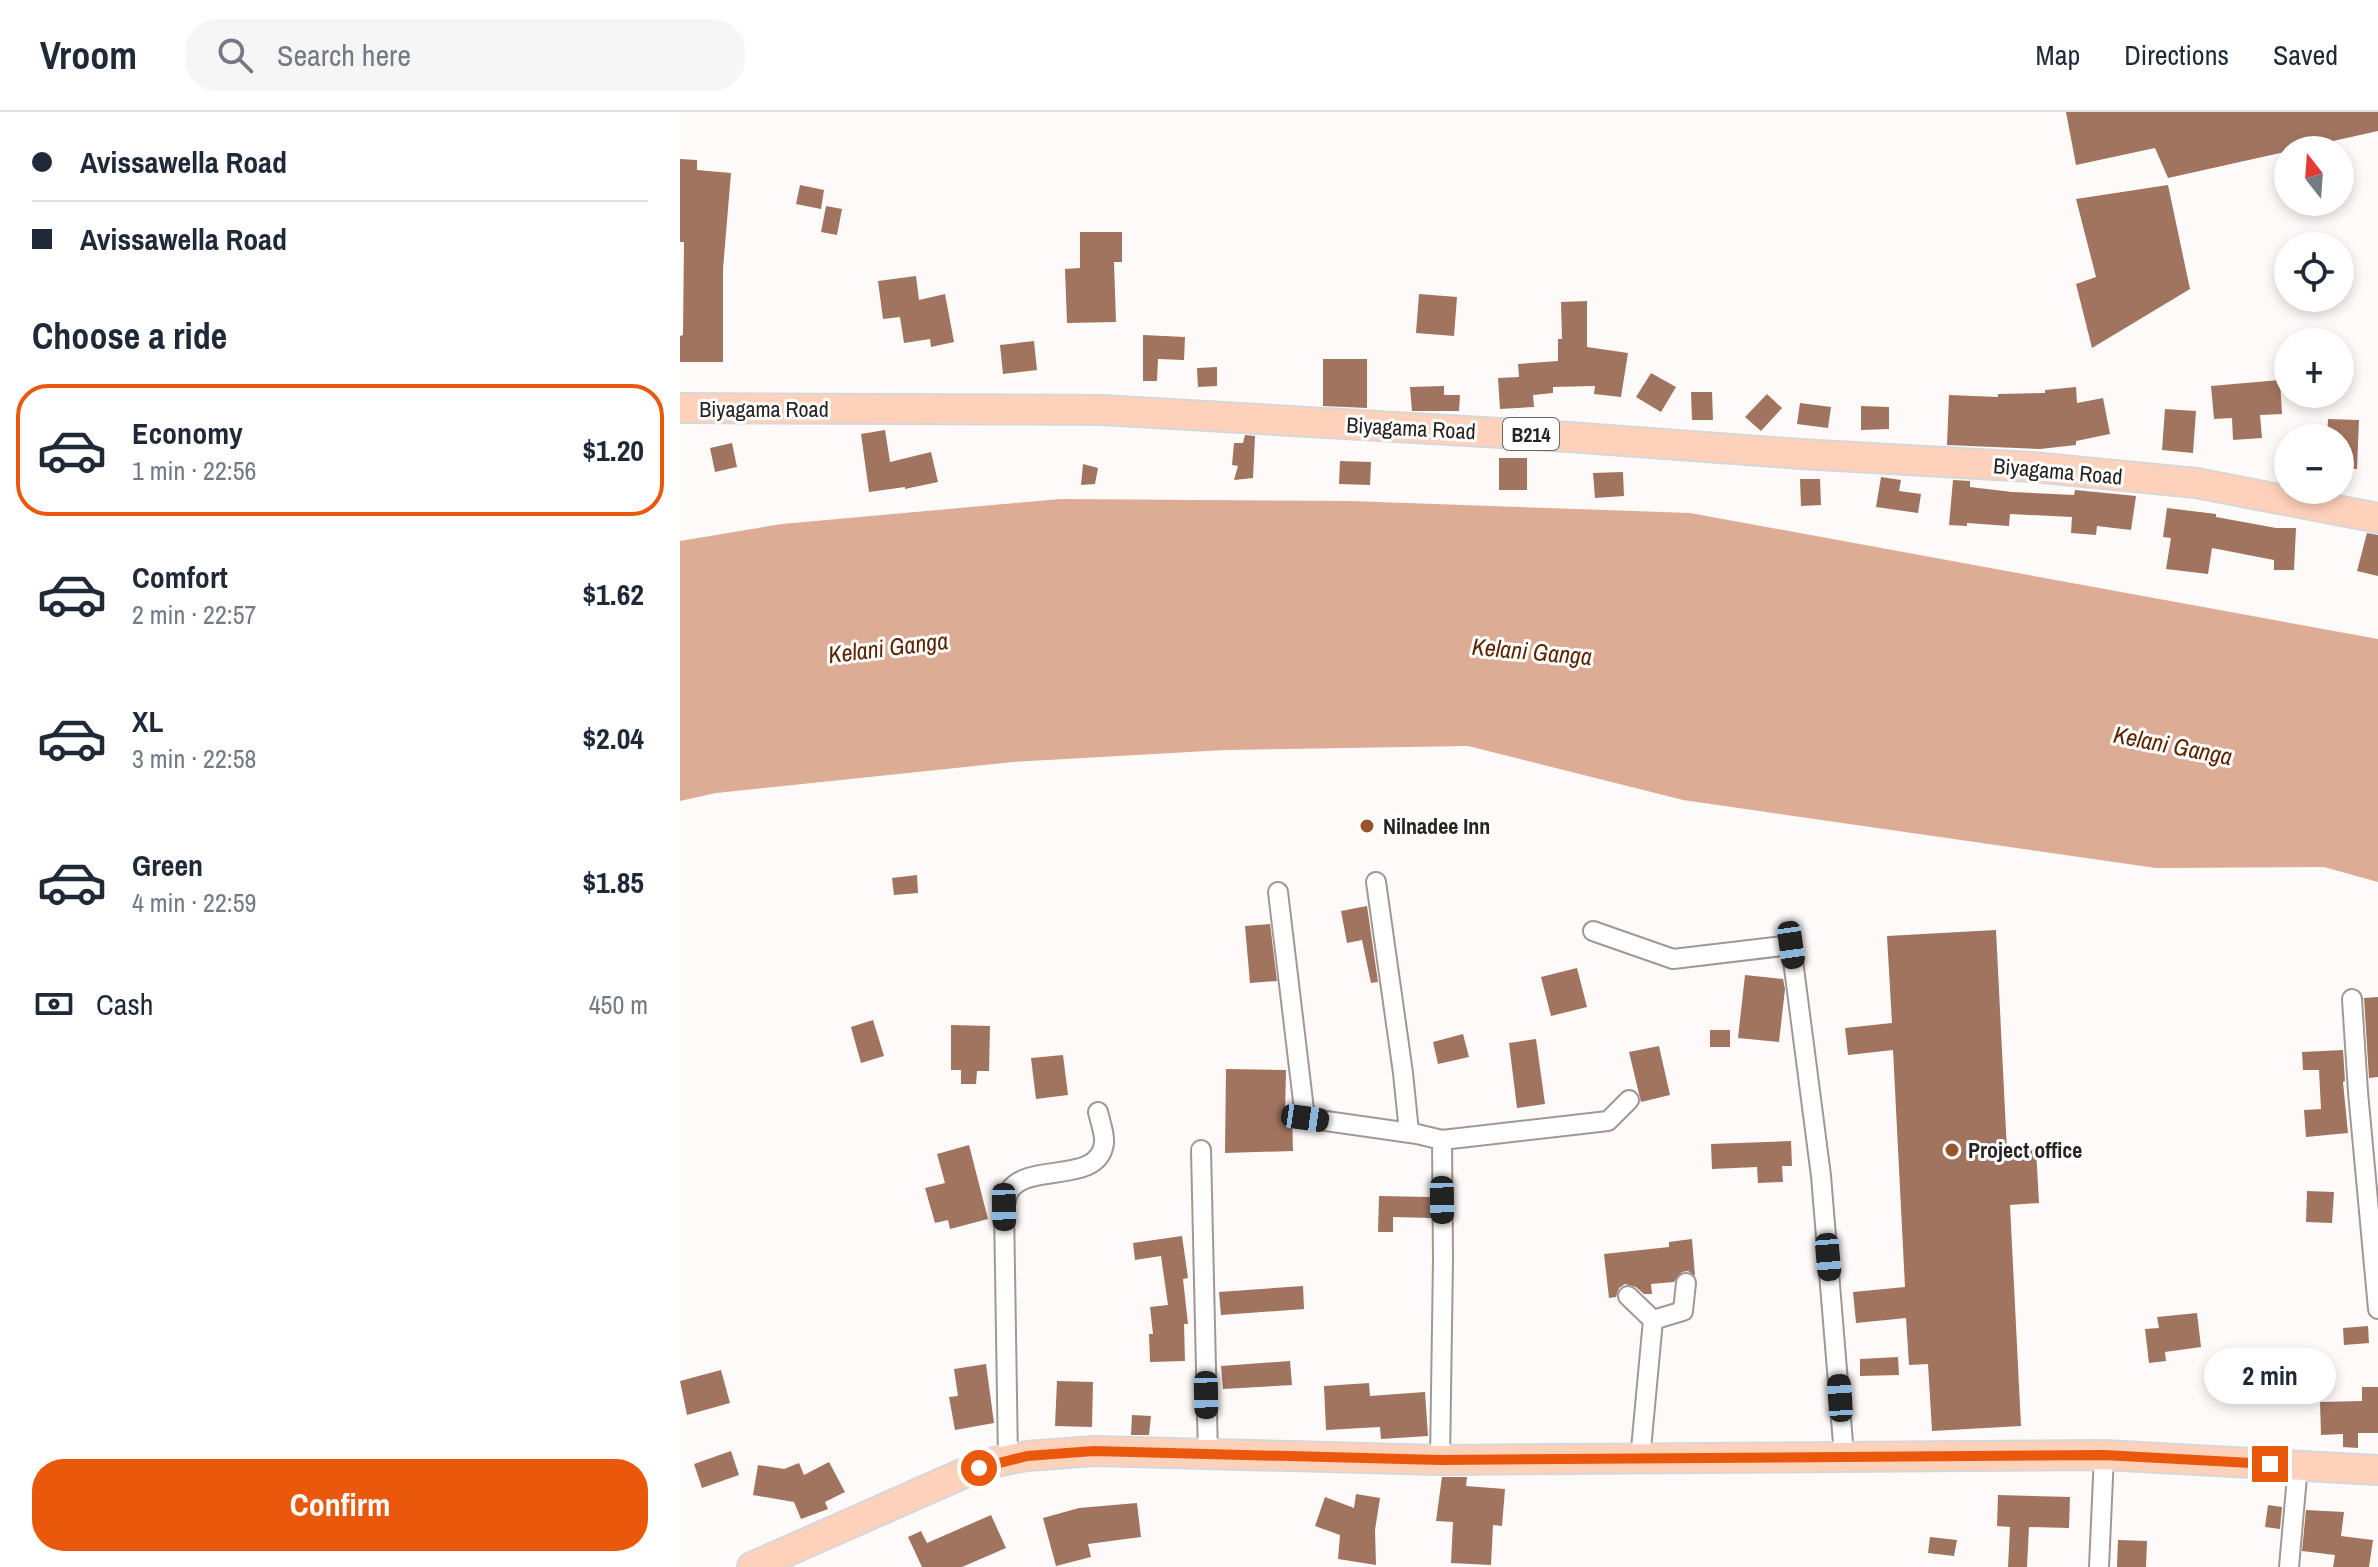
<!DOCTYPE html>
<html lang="en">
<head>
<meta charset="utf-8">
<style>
  body { margin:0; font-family:"Archivo Narrow",sans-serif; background:#f6f6f7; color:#1f2937; height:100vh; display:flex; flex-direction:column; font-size:30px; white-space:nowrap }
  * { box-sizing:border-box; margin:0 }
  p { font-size:26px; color:#747a83 }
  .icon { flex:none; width:44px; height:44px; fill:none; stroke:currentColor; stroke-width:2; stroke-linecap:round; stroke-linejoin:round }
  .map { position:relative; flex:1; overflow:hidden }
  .details { display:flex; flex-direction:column; background:#fff; width:680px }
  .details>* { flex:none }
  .banner { display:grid; align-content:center; height:176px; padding:0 32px; background:#fff }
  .needle { width:52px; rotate:343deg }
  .tools { position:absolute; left:1594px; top:24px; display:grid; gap:16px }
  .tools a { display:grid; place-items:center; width:80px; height:80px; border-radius:50%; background:#fff; box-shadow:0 4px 12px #0003; font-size:40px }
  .end { position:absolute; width:36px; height:36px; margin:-18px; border:10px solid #ea580c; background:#fff; box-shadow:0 0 0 4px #fff }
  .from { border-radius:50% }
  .bubble { position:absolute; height:56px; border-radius:28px; background:#fff; box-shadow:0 4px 12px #0003; font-size:26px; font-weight:700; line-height:56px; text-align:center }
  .car { position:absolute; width:24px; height:48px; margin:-24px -12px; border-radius:10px; box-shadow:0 0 6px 2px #0007; background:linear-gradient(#222 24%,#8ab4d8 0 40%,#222 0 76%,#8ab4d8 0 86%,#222 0) }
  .banner b { display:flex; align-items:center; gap:28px; height:76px; font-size:30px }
  .banner b+b { border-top:2px solid #e0e1e3 }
  .banner i { width:20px; height:20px; background:#1f2937 }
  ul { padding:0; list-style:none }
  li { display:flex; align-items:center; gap:24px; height:132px; margin:0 16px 12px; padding:0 16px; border:4px solid transparent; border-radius:32px }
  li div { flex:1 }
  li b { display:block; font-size:30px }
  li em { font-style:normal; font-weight:700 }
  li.active { border-color:#ea580c }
  li>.icon { width:72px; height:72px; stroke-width:1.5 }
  h2 { padding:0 32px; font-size:36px; line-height:96px }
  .pay { display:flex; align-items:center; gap:20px; height:88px; padding:0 32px; font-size:30px }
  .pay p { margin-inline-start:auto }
  .action { display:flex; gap:16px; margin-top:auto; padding:16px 32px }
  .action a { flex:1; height:92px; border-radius:32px; background:#ea580c; color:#fff; font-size:32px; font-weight:700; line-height:92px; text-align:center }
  header { display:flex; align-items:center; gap:48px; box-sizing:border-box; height:112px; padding:0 40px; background:#fff; border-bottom:2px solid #e0e1e3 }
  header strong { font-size:38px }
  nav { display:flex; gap:44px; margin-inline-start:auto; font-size:28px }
  .search { width:560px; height:72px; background:#f6f6f7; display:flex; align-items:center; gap:20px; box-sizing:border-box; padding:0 28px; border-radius:32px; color:#747a83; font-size:30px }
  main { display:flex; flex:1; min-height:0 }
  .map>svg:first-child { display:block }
</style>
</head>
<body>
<header>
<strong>Vroom</strong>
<div class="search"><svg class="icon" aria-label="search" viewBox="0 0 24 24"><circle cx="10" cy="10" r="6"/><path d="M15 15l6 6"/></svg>Search here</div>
<nav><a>Map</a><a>Directions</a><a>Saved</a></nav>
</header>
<main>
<section class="details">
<div class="banner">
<b><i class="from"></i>Avissawella Road</b>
<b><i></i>Avissawella Road</b>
</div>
<h2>Choose a ride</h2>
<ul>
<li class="active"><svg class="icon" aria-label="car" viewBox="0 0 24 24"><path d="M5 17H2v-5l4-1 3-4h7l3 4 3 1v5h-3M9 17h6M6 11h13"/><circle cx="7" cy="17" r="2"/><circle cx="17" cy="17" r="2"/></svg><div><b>Economy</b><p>1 min · 22:56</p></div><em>$1.20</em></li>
<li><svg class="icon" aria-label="car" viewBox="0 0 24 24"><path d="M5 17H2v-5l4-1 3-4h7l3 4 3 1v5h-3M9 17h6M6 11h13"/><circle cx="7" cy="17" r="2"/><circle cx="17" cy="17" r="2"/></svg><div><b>Comfort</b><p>2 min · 22:57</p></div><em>$1.62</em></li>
<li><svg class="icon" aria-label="car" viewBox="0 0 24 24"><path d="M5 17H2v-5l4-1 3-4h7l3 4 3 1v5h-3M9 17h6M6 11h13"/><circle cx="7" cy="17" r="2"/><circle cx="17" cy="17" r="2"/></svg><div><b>XL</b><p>3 min · 22:58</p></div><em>$2.04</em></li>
<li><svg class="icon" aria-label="car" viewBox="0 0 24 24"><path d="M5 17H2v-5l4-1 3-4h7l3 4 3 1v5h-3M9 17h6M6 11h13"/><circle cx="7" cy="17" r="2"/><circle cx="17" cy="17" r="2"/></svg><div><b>Green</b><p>4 min · 22:59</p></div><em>$1.85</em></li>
</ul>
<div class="pay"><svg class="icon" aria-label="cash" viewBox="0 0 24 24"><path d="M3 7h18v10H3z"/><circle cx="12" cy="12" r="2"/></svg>Cash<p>450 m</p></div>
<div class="action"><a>Confirm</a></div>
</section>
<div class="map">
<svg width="1698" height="1455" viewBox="0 0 1698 1455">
  <rect width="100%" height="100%" fill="#fefaf9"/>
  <polygon fill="#dcac95" points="380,387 670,389 1010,401 1698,527 1698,770 1644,755 1476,756 1003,688 788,634 545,638 333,650 36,681 0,689 0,429 102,412"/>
  <g fill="#a0745f">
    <polygon points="1386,0 1698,0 1698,19 1488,66 1475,36 1396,53"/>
    <polygon points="0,47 17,48 17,58 51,61 43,157 43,250 0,250 0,224 3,223 4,130 0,130"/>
    <polygon points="120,73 144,78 141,97 116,92"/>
    <polygon points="1488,73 1510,177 1412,236 1396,172 1416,165 1396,87"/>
    <polygon points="146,94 162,97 157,123 141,120"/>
    <polygon points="400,120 442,120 442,150 434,150 436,210 387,211 385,157 400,156"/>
    <polygon points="236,164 239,188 265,182 274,230 251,235 250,227 224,231 220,205 203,207 198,169"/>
    <polygon points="739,182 777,185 774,224 736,221"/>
    <polygon points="907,189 907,235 948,241 941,285 914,282 915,274 873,275 873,281 853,283 854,295 820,297 818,266 839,265 838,252 878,249 878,227 882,227 881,190"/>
    <polygon points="463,223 505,225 504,248 478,247 477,269 463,269"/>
    <polygon points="354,229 357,258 323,262 320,233"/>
    <polygon points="643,247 687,247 687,296 643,294"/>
    <polygon points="537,255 537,274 518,275 517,256"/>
    <polygon points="971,261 996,275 981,300 956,285"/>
    <polygon points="1600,268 1602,302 1580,303 1582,326 1553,328 1552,306 1534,307 1531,274"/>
    <polygon points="764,274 764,283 780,283 779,299 732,299 730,275"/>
    <polygon points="1396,275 1397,291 1423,286 1430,322 1396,329 1396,333 1360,337 1267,333 1269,283 1318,285 1318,282 1365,281 1365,278"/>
    <polygon points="1011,280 1032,280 1033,308 1012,308"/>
    <polygon points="1087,282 1102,296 1081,319 1065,305"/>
    <polygon points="1120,291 1151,295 1148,316 1117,312"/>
    <polygon points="1181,294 1209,295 1209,317 1181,318"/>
    <polygon points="1485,297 1516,299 1513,341 1482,338"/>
    <polygon points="1648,307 1679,308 1677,357 1660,356 1660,326 1647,326"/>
    <polygon points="205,318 210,350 251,340 258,370 225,377 225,375 189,380 181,322"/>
    <polygon points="565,323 575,324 573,366 554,368 558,354 552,353 554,331 563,331"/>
    <polygon points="52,331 57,355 35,360 30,336"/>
    <rect x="819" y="346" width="28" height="32"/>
    <polygon points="660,349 691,350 690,373 659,372"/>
    <polygon points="403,352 418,356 415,372 401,373"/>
    <polygon points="943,360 944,384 915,386 913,361"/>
    <polygon points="1201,365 1221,368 1219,379 1241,382 1238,401 1196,395"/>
    <polygon points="1120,367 1140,367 1141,393 1121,394"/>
    <polygon points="1273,368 1290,369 1290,375 1332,380 1394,383 1395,378 1456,384 1451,418 1417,414 1416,423 1391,421 1392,405 1330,402 1329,414 1287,411 1287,414 1269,413"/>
    <polygon points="1487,396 1536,402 1536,405 1596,416 1616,416 1614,458 1594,458 1594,448 1532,436 1528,462 1486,457 1491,426 1483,425"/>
    <polygon points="1687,421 1698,423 1698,464 1677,459"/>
    <polygon points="237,763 238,781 214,783 212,766"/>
    <polygon points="687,794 698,870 691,871 682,828 667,831 661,799"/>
    <polygon points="590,812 597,869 570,871 565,814"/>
    <polygon points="1316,818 1327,1039 1356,1037 1359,1091 1330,1093 1341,1314 1252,1319 1248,1252 1229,1253 1226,1206 1176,1211 1173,1180 1225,1175 1213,938 1168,943 1165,916 1212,911 1207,824"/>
    <polygon points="897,856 907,895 871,904 861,865"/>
    <polygon points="1065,863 1103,867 1105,877 1099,930 1058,926"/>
    <polygon points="1698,885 1698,965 1689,966 1684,886"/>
    <polygon points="193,908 204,944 181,951 171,915"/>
    <polygon points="271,913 310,914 309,959 297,959 296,972 281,972 281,958 271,958"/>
    <rect x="1030" y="918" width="20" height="17"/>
    <polygon points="783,922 789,945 758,952 753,930"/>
    <polygon points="856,927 865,992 837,996 829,931"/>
    <polygon points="979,934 990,983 961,990 949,940"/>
    <polygon points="1663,938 1665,969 1663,970 1668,1021 1626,1025 1624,998 1641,997 1639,958 1623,958 1622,940"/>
    <polygon points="383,943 388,983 356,987 351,946"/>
    <polygon points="546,957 606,958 605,1001 612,1000 613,1039 545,1041"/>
    <polygon points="1111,1029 1112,1054 1102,1054 1103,1070 1078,1071 1077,1055 1032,1057 1031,1032"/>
    <polygon points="289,1033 308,1107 270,1117 268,1108 255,1111 245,1076 265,1071 257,1042"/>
    <polygon points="1627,1079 1654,1080 1652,1111 1626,1110"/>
    <polygon points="699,1084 750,1085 751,1106 713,1105 713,1120 698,1120"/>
    <polygon points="502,1124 508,1166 503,1167 508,1212 504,1212 505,1249 470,1250 469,1222 473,1222 470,1195 488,1193 481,1144 455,1148 453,1131"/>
    <polygon points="1012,1127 1015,1164 1008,1159 1002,1160 994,1170 971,1172 972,1182 964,1182 956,1175 945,1172 939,1176 936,1185 929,1186 924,1142 989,1135 989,1130"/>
    <polygon points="623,1174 624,1197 541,1203 539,1180"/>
    <polygon points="1517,1201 1521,1235 1485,1240 1486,1249 1469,1251 1465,1217 1479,1216 1477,1205"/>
    <polygon points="1688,1214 1689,1231 1664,1233 1663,1216"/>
    <polygon points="1218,1245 1219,1263 1180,1264 1180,1247"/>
    <polygon points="610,1249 612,1273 543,1277 541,1254"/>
    <polygon points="306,1252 314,1311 275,1318 269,1285 278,1284 274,1257"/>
    <polygon points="41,1258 50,1291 7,1303 0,1269"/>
    <polygon points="377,1269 413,1270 412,1315 375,1314"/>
    <polygon points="689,1271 690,1284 745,1280 748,1324 701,1327 700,1315 646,1318 644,1274"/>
    <polygon points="1682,1275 1698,1275 1698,1321 1678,1321 1678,1336 1663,1335 1663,1322 1641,1323 1640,1290 1682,1289"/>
    <polygon points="452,1303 471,1304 469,1323 451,1323"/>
    <polygon points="51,1339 59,1363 22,1376 14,1352"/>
    <polygon points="149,1350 165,1380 145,1390 148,1397 121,1407 114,1390 73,1383 78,1353 104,1357 119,1351 124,1363"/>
    <polygon points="762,1365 787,1365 786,1374 825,1377 822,1414 813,1413 811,1453 771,1451 773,1410 756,1409"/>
    <polygon points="676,1382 700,1386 695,1418 696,1453 658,1447 660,1423 635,1414 645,1385 674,1396"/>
    <polygon points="1318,1383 1390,1385 1389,1416 1349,1415 1347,1455 1328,1455 1330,1415 1317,1414"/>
    <polygon points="457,1391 461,1425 408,1432 411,1445 376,1454 363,1406 399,1396"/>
    <polygon points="1588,1393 1602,1395 1600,1417 1585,1415"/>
    <polygon points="1626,1398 1664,1400 1661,1424 1693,1428 1689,1455 1653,1455 1655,1443 1622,1439"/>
    <polygon points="311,1403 326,1436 282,1455 242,1455 228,1425 241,1419 247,1431"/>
    <polygon points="1250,1425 1277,1428 1274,1444 1248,1441"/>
    <polygon points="1438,1428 1467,1429 1466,1455 1437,1455"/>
  </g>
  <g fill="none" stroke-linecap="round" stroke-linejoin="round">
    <defs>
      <g id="minor">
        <polyline points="696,770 723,961 729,1020"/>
        <polyline points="598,780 625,1006 737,1022 762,1028 928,1009 949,988"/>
        <polyline points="913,819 993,847 1111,833 1141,1064 1164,1343"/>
        <polyline points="1672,887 1678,980 1698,1197"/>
        <polyline points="521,1038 528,1344"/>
        <polyline points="948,1184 973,1208 960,1348"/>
        <polyline points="973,1208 1003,1199 1006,1171"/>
        <path d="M328 1347 324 1095C326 1090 327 1082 330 1078 349 1050 419 1073 424 1031 425 1022 420 1009 418 1000"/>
        <polyline points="760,1348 763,1148 762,1028"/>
        <polyline points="1419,1455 1424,1343"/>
        <polyline points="1609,1455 1618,1353"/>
      </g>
      <g id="primary">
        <polyline points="0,296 422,298 889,325 1121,342 1352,355 1516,371 1698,406"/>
        <polyline points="72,1455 282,1362 315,1350 347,1344 414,1339 760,1348 1424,1343 1698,1358"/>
      </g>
    </defs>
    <use href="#minor" stroke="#a19894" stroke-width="22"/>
    <use href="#primary" stroke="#d8d7d7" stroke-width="32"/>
    <use href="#minor" stroke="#fff" stroke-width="18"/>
    <use href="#primary" stroke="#fed1bb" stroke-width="28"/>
  </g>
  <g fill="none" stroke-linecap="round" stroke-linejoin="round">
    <polyline stroke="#ea580c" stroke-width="10" points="299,1356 347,1344 414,1339 760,1348 1424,1343 1590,1352"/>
  </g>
  <g fill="#99522c" stroke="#fff" stroke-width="3">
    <circle cx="687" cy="714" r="8"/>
    <circle cx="1272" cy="1038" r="8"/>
  </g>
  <g text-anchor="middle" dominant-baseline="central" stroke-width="6" stroke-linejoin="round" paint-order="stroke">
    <rect fill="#fff" stroke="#686564" stroke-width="2" x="823" y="306" width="56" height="32" rx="6"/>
    <g font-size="20" font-weight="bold" fill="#272322">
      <text x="851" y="322">B214</text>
    </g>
    <g font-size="22" fill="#272322" stroke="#fff">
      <text x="84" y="297">Biyagama Road</text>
      <text transform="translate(731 316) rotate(3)">Biyagama Road</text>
      <text transform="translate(1378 359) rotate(5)">Biyagama Road</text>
    </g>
    <g font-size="22" font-weight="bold" fill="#272322" stroke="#fff" text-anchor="start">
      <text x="703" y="714">Nilnadee Inn</text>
      <text x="1288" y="1038">Project office</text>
    </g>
    <g font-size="24" font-style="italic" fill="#5d2400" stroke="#fff">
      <text transform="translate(208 535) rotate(-7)">Kelani Ganga</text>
      <text transform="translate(852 539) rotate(5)">Kelani Ganga</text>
      <text transform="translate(1493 633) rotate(11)">Kelani Ganga</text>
    </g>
  </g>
</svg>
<div class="tools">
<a><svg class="needle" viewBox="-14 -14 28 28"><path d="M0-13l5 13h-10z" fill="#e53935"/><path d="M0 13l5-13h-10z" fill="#747a83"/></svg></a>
<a><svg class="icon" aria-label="locate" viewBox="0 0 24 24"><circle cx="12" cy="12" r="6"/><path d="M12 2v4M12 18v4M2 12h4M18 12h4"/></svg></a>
<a>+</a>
<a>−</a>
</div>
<i class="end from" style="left:299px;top:1356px"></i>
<i class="end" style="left:1590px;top:1352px"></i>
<div class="bubble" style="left:1524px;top:1236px;width:132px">2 min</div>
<i class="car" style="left:1111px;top:833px;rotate:172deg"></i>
<i class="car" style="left:625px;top:1006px;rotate:98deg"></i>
<i class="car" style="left:762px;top:1088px;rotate:179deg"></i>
<i class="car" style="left:324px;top:1095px;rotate:179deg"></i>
<i class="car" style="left:1148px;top:1145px;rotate:175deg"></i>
<i class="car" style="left:526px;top:1283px;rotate:179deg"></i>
<i class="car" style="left:1160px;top:1286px;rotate:356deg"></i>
</div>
</main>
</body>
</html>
